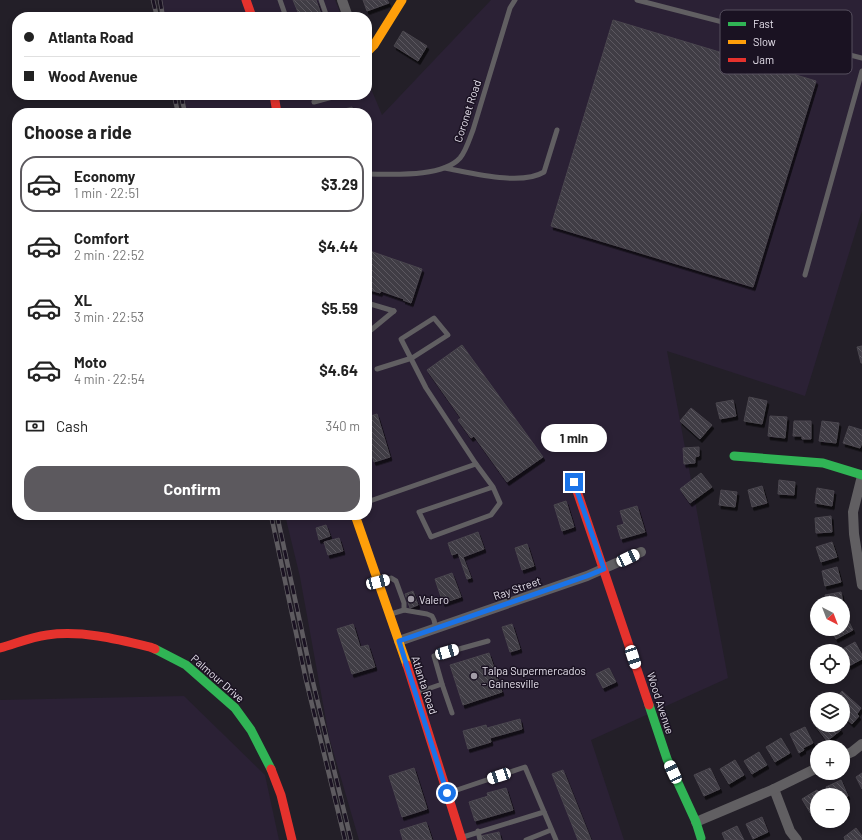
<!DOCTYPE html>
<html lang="en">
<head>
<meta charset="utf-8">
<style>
  body { margin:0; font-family:Barlow,sans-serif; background:#f6f6f6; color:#222; height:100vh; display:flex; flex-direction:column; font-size:15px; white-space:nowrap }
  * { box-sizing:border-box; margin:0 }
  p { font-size:13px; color:#767676 }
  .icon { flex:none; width:22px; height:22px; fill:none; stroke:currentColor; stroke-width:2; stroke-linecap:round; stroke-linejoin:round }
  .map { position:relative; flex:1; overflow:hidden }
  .side { position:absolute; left:12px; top:108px; width:360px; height:412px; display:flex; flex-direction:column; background:#fff; border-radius:16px; box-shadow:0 2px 6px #0003 }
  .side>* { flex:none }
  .hud { position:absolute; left:12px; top:12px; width:360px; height:88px; border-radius:16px; box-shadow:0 2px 6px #0003; display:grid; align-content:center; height:88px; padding:0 12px; background:#fff }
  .needle { width:26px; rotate:138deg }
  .buttons { position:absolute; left:810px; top:596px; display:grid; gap:8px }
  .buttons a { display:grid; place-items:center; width:40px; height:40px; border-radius:50%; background:#fff; box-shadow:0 2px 6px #0003; font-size:20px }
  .end { position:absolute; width:18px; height:18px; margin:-9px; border:5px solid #1a73e8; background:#fff; box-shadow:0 0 0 2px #fff }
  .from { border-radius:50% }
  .bubble { position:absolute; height:28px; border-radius:14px; background:#fff; box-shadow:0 2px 6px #0003; font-size:13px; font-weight:700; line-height:28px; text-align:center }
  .car { position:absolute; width:12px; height:24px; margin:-12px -6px; border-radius:5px; box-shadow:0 0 3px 1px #0007; background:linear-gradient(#fff 24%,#345 0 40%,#fff 0 76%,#345 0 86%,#fff 0) }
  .hud b { display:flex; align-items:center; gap:14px; height:38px; font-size:15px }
  .hud b+b { border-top:1px solid #e0e0e0 }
  .hud i { width:10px; height:10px; background:#222 }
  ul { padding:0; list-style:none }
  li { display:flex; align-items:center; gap:12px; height:56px; margin:0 8px 6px; padding:0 4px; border:2px solid transparent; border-radius:16px }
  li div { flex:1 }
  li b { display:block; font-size:15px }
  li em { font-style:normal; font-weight:700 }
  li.selected { border-color:#5c595e }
  li>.icon { width:36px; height:36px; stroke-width:1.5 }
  h2 { padding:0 12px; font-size:18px; line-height:48px }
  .pay { display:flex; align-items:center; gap:10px; height:44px; padding:0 12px; font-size:15px }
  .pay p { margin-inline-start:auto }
  .primary-button { display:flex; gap:8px; margin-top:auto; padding:8px 12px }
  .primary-button a { flex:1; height:46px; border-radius:16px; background:#5c595e; color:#fff; font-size:16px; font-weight:700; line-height:46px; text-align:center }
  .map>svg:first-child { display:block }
</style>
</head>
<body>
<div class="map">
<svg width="862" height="840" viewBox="0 0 862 840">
  <defs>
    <pattern id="building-back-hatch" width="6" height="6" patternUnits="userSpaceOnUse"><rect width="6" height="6" fill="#403d45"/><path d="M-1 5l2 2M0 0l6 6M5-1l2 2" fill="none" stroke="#5c5960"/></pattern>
    <filter id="shadow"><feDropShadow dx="2" dy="3.5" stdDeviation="0" flood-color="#0009"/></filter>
  </defs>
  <rect width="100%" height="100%" fill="#231f28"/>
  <g fill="#2b2135">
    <polygon points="158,0 335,0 342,17 162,17"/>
    <polygon points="491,0 862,0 862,211 805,396 667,351 728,678 591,740 624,840 359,840 329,737 300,577 285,515 367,515 367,113 186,113 181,95 367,95 367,79 382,115"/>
    <polygon points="184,696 265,775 279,840 0,840 0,700"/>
  </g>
  <g fill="url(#building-back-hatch)" stroke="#4a464e" filter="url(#shadow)">
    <polygon points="293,0 316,0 321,14 314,17 300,17"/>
    <polygon points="363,0 387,0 389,3 367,11"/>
    <polygon points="613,20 816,81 753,287 551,226"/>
    <polygon points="403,31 427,46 418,61 394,46"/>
    <polygon points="352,107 354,113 329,113"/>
    <polygon points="367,250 422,269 411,303 403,300 404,299 381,291 380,293 367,289"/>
    <polygon points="462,345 543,457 507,482 474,436 471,438 458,420 461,418 427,370"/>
    <polygon points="862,346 862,363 861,363 857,347"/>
    <polygon points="749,397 767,401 762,424 744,421"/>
    <polygon points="733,400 736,416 720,419 716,403"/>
    <polygon points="691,408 712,425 700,439 680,421"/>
    <polygon points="377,414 390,457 374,462 367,440 367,417"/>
    <polygon points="770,416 787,417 785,438 768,436"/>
    <polygon points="794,421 811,421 811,439 802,439 802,436 793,436"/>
    <polygon points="822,421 839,423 836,443 819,441"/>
    <polygon points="849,426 862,430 862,443 860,448 843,443"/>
    <polygon points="699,447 699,456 695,457 695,463 684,464 683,448"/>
    <polygon points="701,473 712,487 690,503 680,489"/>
    <polygon points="779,480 795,482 794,495 778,494"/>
    <polygon points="762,486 767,503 752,507 748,490"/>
    <polygon points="817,488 834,491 832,506 815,503"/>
    <polygon points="721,490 737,492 735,507 719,505"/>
    <polygon points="566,501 574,527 562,531 554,505"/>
    <polygon points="637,506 645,532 621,539 617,526 624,524 620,511"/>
    <polygon points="831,516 832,532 816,533 815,518"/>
    <polygon points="326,525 330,536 319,540 316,528"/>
    <polygon points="478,532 484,549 463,557 471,578 467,579 458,553 452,555 448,543"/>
    <polygon points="339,538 343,551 328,555 324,542"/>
    <polygon points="832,542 837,557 821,562 816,547"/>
    <polygon points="527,544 534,566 522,570 515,548"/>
    <polygon points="837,567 841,582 825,586 822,571"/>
    <polygon points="452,573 461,597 443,603 435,579"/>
    <polygon points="413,591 418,605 410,608 405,594"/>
    <polygon points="841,592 843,603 826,603 825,595"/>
    <polygon points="845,614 853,630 836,639 831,629 843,629 843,615"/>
    <polygon points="353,624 360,647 368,645 375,667 352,674 337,629"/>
    <polygon points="512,624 520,649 510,652 502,627"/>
    <polygon points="855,642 862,655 862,659 849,666 843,654 843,651 841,650"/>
    <polygon points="489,653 502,692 463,705 450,665"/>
    <polygon points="609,668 616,682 603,688 596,674"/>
    <polygon points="842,691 861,708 857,714 859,716 852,724 843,716 843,699 836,699"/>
    <polygon points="520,719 522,729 490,738 491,742 468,749 463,731 486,725 487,728"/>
    <polygon points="817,721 817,725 837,725 841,730 827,741 813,723"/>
    <polygon points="805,727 813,743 803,748 804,750 799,753 790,734"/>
    <polygon points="781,738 790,753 775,762 766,747"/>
    <polygon points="759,752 767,765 752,774 744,761"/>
    <polygon points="735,760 744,775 729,784 720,769"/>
    <polygon points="414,768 427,809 402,817 389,776"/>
    <polygon points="710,768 720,789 704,796 694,775"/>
    <polygon points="563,770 591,840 578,840 552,774"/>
    <polygon points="862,773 862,789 856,777"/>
    <polygon points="841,780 848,796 843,799 843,795 829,795 826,787"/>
    <polygon points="506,788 513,810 475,821 469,802 488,796 487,793"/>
    <polygon points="817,790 820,795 817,795 817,812 812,816 802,799"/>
    <polygon points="762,817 768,832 753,839 746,824"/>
    <polygon points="426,822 432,840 403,840 400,830"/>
    <polygon points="737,826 744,840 725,840 722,833"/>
    <polygon points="856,828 862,836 862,840 845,840 844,837"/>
    <polygon points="499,832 501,840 482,840 481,836"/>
  </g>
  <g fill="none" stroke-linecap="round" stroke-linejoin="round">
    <g stroke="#615f62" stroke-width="5">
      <polyline points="280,0 286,17"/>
      <polyline points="321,0 327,17"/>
      <polyline points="637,0 862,58"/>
      <polyline points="314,102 336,96 336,95"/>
      <path d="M445 168C472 173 521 186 544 172L557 130"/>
      <path d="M367 174C391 174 442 178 460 158 466 151 469 140 473 130L510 8 515 0"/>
      <polyline points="805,275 862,71"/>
      <polyline points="367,303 394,311"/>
      <polyline points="367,329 371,330 394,311"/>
      <polyline points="476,464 493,487 500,503 491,515 431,537 419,512 493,487"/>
      <polyline points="367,502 476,464 426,388 401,339 434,318 448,335 412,358 377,369"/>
      <polyline points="379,582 391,578 396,581 404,603 404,610"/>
      <polyline points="391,614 404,610 427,614 432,616 434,620 436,629"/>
      <polyline points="442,684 452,713"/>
      <polyline points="416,693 442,684 434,656 488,641"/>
      <polyline points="448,793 525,767 556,840"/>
      <polyline points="478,831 480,840"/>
      <polyline points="463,837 544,812"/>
      <polyline points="526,840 551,830"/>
    </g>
    <g stroke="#615f62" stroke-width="10">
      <polyline points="342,0 348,17"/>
      <polyline points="862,476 853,512 854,534 862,585"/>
      <polyline points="399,641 587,576 641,552"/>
      <polyline points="843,756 852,752 862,744"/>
      <polyline points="774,789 790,831 797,840"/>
      <polyline points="696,822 774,789 817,768"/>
    </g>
    <g stroke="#30b455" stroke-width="9">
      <polyline points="734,456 823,463 862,475"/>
      <polyline points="155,649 186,665 235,708 251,730 271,769"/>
      <polyline points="649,705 667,759 696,822 701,838"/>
    </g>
    <g stroke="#ff9f0a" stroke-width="9">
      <polyline points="367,52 374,45 402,0"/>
      <polyline points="355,515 407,665"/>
    </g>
    <g stroke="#e5322d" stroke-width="9">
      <polyline points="246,0 252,17"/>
      <polyline points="274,95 277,113"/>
      <polyline points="574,482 649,705"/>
      <path d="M0 648C15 644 31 637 47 635 81 630 117 639 150 647L155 649"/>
      <polyline points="407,665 462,840"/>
      <polyline points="271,769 281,795 292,840"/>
    </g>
    <defs>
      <g id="rail">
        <polyline points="153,0 157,17"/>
        <polyline points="160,0 163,17"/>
        <polyline points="174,95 178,113"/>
        <polyline points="181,95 185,113"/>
        <polyline points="271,515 306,680 345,840"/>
        <polyline points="277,515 312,678 351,840"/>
      </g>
    </defs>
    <use href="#rail" stroke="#5e5b60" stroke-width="4.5"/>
    <use href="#rail" stroke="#1a1222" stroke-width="3" stroke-dasharray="9" stroke-linecap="butt"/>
  </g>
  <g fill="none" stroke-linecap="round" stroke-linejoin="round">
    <polyline stroke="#1a73e8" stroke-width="5" points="447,793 399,641 587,576 604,569 574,482"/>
  </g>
  <g fill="#a29da7" stroke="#1a1222" stroke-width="1.5">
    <circle cx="411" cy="599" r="4"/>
    <circle cx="474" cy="676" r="4"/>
  </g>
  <g text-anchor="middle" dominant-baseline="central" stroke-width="3" stroke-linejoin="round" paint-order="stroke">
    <g font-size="11" fill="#e6e1ec" stroke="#1a1222">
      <text transform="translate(467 111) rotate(-72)">Coronet Road</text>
      <text transform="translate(517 588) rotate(-19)">Ray Street</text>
      <text transform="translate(218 678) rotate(41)">Palmour Drive</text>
      <text transform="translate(425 685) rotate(72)">Atlanta Road</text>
      <text transform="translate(661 703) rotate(72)">Wood Avenue</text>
    </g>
    <g font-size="11" fill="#e6e1ec" stroke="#1a1222" text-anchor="start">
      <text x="419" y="599">Valero</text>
      <text x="482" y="670">Talpa Supermercados<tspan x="482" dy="13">- Gainesville</tspan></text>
    </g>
  </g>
  <rect x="720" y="10" width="132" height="64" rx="6" fill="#1a1222" stroke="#57505f" stroke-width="1"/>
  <rect x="728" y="22" width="18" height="4" fill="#30b455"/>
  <rect x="728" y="40" width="18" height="4" fill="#ff9f0a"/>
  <rect x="728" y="58" width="18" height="4" fill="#e5322d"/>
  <g font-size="11" fill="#e6e1ec">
    <text x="753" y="28">Fast</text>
    <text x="753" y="46">Slow</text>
    <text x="753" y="64">Jam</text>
  </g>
</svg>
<div class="buttons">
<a><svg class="needle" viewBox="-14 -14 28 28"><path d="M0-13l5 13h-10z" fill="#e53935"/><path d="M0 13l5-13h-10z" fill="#767676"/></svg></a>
<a><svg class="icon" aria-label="locate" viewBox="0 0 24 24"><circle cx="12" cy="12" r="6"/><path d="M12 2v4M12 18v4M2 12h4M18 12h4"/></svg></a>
<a><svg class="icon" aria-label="layers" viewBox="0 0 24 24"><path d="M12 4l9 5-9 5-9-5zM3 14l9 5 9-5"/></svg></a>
<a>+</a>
<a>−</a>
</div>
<i class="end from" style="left:447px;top:793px"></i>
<i class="end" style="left:574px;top:482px"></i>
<div class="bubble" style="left:541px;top:424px;width:66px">1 min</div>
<i class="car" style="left:628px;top:558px;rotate:65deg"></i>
<i class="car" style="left:378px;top:582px;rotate:75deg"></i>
<i class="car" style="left:447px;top:652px;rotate:74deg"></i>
<i class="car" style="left:633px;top:657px;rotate:162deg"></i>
<i class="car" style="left:673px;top:772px;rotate:335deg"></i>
<i class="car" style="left:499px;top:776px;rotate:252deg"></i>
<div class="hud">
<b><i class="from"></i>Atlanta Road</b>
<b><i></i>Wood Avenue</b>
</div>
<section class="side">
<h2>Choose a ride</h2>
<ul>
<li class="selected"><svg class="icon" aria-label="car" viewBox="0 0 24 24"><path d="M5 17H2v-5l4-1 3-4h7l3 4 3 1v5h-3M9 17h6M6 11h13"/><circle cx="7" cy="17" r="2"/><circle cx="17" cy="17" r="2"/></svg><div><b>Economy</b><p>1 min · 22:51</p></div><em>$3.29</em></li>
<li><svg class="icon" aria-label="car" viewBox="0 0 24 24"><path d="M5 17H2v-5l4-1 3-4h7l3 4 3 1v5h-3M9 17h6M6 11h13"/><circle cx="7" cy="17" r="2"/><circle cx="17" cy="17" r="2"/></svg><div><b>Comfort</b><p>2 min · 22:52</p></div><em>$4.44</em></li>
<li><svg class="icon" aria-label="car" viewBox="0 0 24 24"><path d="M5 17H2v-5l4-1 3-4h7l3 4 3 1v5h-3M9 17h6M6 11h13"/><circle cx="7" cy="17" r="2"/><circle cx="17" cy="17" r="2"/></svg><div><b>XL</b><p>3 min · 22:53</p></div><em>$5.59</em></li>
<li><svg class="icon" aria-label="car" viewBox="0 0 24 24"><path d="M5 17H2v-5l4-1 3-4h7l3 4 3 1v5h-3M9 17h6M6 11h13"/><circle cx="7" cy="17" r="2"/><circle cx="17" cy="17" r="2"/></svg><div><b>Moto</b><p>4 min · 22:54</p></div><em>$4.64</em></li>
</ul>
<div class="pay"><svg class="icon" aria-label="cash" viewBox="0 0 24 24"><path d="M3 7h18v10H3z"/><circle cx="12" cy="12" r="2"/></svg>Cash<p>340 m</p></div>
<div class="primary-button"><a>Confirm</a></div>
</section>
</div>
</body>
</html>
